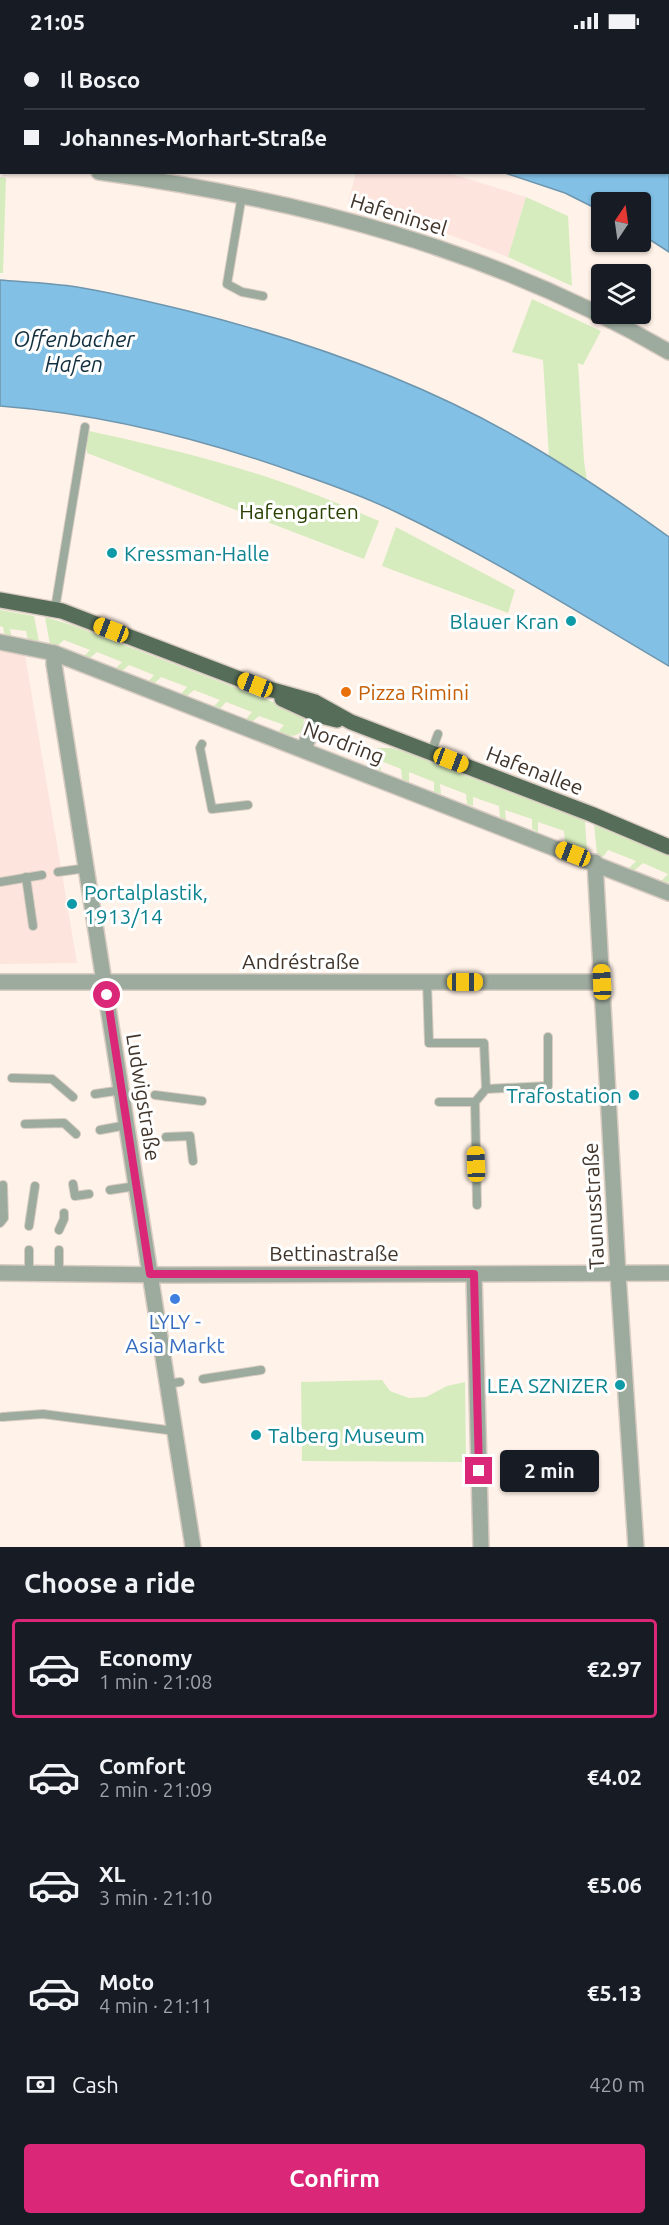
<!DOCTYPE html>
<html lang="en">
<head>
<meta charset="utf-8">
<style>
  body { margin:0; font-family:Ubuntu,sans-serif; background:#242831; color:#f1f3f6; height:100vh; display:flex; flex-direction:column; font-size:22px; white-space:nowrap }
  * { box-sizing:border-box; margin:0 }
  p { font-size:20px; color:#9ea1a6 }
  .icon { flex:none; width:33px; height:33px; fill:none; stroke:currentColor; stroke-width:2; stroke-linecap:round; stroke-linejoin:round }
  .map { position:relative; height:1505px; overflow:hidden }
  .side { display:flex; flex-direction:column; background:#171b24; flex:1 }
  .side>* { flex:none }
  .banner { position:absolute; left:0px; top:0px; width:669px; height:132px; box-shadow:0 2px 4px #0004; display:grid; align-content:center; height:132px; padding:0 24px; background:#171b24 }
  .needle { width:39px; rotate:13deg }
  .controls { position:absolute; left:591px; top:150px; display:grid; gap:12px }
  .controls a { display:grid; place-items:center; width:60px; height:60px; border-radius:6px; background:#171b24; box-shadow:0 2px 4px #0004; font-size:30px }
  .end { position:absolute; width:27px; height:27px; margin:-14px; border:8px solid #db2777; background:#fff; box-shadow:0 0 0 3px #fff }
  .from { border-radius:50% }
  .bubble { position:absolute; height:42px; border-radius:6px; background:#171b24; box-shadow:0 2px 4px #0004; font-size:20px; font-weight:700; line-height:42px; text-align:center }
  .car { position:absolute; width:18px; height:36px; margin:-18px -9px; border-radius:8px; box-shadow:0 0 4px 2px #0007; background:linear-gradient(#f5c518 24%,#345 0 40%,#f5c518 0 76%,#345 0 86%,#f5c518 0) }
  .banner b { display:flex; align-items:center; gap:21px; height:57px; font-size:22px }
  .banner b+b { border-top:2px solid #363941 }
  .banner i { width:15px; height:15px; background:#f1f3f6 }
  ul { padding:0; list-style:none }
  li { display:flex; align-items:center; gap:18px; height:99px; margin:0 12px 9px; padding:0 12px; border:3px solid transparent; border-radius:6px }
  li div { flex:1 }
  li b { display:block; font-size:22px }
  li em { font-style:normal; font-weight:700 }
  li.selected { border-color:#db2777 }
  li>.icon { width:54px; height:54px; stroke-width:1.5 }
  h2 { padding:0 24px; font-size:27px; line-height:72px }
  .pay { display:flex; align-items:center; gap:15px; height:66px; padding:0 24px; font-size:22px }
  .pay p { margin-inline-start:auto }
  .primary-button { display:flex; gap:12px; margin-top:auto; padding:12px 24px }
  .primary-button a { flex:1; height:69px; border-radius:6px; background:#db2777; color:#fff; font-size:24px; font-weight:700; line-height:69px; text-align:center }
  .status { display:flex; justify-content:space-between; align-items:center; height:42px; padding:0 30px; background:#171b24; direction:ltr }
  .status svg { height:16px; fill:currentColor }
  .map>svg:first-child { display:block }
</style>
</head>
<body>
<div class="status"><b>21:05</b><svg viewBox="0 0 49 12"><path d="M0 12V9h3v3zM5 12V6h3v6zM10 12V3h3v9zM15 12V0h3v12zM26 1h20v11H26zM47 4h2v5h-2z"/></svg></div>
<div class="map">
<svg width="669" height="1505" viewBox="0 0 669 1505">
  <rect width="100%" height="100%" fill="#fff2e8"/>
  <g fill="#fde4dc">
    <polygon points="356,130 449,131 526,155 508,215 437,188 348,161"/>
    <polygon points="0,609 25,613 77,921 0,922"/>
  </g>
  <g fill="#d6ecbe">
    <polygon points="0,135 6,136 3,231 0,231"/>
    <polygon points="526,155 568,174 572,244 508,215"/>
    <polygon points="532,257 601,289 583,323 578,321 584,419 587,439 549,415 543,318 512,310"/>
    <path d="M89 389C162 405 236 422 306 449 331 458 355 469 379 479L364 517 87 411V398Z"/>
    <polygon points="396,485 515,548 508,571 382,524"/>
    <polygon points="0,568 34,574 39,600 28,599 26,589 10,587 12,596 5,594 3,585 0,584"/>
    <path d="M45 575 72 583 294 668 304 677 303 687C296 697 288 694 278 690L284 683 259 674 252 680 246 677 252 670 226 660 220 667 214 664 220 658 194 648 187 654 181 652 187 645 161 635 154 642 148 640 154 633 129 623 122 629 115 627 122 620 97 610 89 617 83 615 90 608 64 598 56 605 50 603Z"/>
    <polygon points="377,706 391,706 405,710 585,779 587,808 565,800 564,789 538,780 538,790 532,787 532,777 505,768 506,778 500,775 499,764 473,755 473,764 467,762 466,752 440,742 441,752 434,750 434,740 409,730 409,740 402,737 401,727 381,719 381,729 379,728"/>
    <polygon points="594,783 669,814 669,840 667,842 661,839 668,832 643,821 635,828 629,826 636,819 608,808 603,815 597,812"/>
    <polygon points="382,1338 390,1349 409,1356 426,1355 447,1344 465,1340 466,1420 302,1419 301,1340"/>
  </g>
  <g fill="#82c0e6" stroke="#6e96ae" stroke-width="1.5">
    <polygon points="0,0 669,0 669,210 641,192 640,160 602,160 601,169 565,151 505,131 668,130 668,2 2,2 1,30"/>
    <path d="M0 238C25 240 52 241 77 245 114 251 151 260 188 269 304 298 421 339 525 400 575 429 622 461 669 495V624C579 571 491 515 396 470 365 455 332 443 300 432 203 397 103 372 0 364Z"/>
  </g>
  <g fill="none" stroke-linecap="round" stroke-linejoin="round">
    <defs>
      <g id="service">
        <polyline points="242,153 227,242 242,250 263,254"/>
        <polyline points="55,567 85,385"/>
        <polyline points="202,702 200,706 212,767 248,763"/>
        <polyline points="431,711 438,692"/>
        <polyline points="58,830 87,826"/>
        <polyline points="26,835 33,884"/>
        <polyline points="0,840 42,833"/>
        <polyline points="427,940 429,1001 484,1001 486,1047 548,1044 548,995"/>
        <polyline points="12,1036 52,1037 73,1055"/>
        <polyline points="95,1052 122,1048"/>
        <polyline points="155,1053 202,1059"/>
        <polyline points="439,1060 475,1060"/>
        <polyline points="25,1082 64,1081 76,1092"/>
        <polyline points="100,1088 127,1083"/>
        <polyline points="166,1095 190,1094 193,1119"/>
        <polyline points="73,1142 75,1154 89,1152"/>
        <polyline points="110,1148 136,1144"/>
        <polyline points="477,1163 475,1060 486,1047"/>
        <polyline points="0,1181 4,1176 3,1143"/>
        <polyline points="29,1184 35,1144"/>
        <polyline points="59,1188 64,1177 64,1171"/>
        <polyline points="29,1208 29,1231"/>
        <polyline points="59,1208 59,1231"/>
        <polyline points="203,1337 261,1328"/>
        <polyline points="167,1342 180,1340"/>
        <polyline points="2,1375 43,1372 175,1389"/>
      </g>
      <g id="minor">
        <polyline points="0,122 2,122"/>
        <path d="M99 130C299 157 493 207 669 310"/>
        <polyline points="0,600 54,611 669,851"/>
        <polyline points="54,611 54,622 193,1505"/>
        <polyline points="304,707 317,673"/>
        <polyline points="595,820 618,1232 636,1505"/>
        <polyline points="0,940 602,940"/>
        <polyline points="0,1231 169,1233 669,1231"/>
        <polyline points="474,1232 481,1505"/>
      </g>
      <g id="primary">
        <polyline points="0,558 62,569 255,643 315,660 351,680 591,772 669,805"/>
        <polyline points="282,657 317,673 337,678"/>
      </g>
    </defs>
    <use href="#service" stroke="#d9ccc2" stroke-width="10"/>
    <use href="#minor" stroke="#d9ccc2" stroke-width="18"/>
    <use href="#primary" stroke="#d9ccc2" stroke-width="18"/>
    <use href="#service" stroke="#9dab9f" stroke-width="8"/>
    <use href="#minor" stroke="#9dab9f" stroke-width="15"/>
    <use href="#primary" stroke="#566d5a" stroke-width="15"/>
  </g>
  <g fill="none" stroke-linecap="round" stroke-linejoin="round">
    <polyline stroke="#db2777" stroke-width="8" points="107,953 150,1232 474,1232 479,1429"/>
  </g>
  <g fill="#0f9aa8" stroke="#fff" stroke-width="2">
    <circle cx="112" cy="511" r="6"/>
    <circle cx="571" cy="579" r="6"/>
    <circle cx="72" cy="862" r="6"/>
    <circle cx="634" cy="1053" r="6"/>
    <circle cx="620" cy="1343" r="6"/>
    <circle cx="256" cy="1393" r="6"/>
  </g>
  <circle fill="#e8710a" stroke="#fff" stroke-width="2" cx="346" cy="650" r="6"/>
  <circle fill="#3f7fe0" stroke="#fff" stroke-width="2" cx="175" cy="1257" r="6"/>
  <g text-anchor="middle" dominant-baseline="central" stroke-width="6" stroke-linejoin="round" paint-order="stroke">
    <g font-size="21" fill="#41352b" stroke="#fff">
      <text transform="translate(399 172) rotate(17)">Hafeninsel</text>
      <text transform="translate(344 700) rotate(21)">Nordring</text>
      <text transform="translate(535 728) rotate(21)">Hafenallee</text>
      <text x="301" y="919">Andréstraße</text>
      <text transform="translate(144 1055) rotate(81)">Ludwigstraße</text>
      <text transform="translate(593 1164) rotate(-93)">Taunusstraße</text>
      <text x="334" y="1211">Bettinastraße</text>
    </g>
    <g font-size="21" fill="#2a4100" stroke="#fff">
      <text x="299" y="469">Hafengarten</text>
    </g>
    <g font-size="21" fill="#0d838f" stroke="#fff" text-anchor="start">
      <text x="124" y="511">Kressman-Halle</text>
      <text x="559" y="579" text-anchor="end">Blauer Kran</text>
      <text x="84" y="850">Portalplastik,<tspan x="84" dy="24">1913/14</tspan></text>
      <text x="622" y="1053" text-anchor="end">Trafostation</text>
      <text x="608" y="1343" text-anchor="end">LEA SZNIZER</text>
      <text x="268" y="1393">Talberg Museum</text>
    </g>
    <g font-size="21" fill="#c56008" stroke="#fff" text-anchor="start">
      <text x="358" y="650">Pizza Rimini</text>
    </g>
    <g font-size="21" fill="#366cbe" stroke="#fff">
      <text x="175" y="1279">LYLY -<tspan x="175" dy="24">Asia Markt</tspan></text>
    </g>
    <g font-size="22" font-style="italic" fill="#133040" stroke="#fff">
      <text x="74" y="296">Offenbacher<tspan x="74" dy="25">Hafen</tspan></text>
    </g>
  </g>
</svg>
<div class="controls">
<a><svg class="needle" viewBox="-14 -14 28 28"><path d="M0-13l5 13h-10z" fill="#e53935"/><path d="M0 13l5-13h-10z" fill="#9ea1a6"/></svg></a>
<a><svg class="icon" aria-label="layers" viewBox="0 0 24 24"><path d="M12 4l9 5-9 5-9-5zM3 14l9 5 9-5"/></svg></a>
</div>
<i class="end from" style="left:107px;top:953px"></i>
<i class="end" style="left:479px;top:1429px"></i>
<div class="bubble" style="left:500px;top:1408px;width:99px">2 min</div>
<i class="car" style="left:111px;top:588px;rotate:291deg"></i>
<i class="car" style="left:255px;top:643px;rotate:291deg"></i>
<i class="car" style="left:451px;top:718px;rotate:111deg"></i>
<i class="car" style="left:573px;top:812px;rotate:291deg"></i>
<i class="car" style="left:465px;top:940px;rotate:90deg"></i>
<i class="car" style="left:602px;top:940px;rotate:357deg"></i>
<i class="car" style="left:476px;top:1122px;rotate:358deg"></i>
<div class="banner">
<b><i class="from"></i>Il Bosco</b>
<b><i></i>Johannes-Morhart-Straße</b>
</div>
</div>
<section class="side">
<h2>Choose a ride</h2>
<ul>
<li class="selected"><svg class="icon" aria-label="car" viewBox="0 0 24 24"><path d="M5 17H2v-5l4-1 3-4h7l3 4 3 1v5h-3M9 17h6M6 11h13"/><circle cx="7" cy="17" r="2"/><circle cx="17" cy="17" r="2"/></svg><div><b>Economy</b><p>1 min · 21:08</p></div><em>€2.97</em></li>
<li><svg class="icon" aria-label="car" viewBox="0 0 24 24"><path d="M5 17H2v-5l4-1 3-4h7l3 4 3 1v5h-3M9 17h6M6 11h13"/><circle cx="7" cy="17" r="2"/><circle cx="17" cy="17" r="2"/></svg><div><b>Comfort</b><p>2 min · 21:09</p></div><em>€4.02</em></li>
<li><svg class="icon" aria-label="car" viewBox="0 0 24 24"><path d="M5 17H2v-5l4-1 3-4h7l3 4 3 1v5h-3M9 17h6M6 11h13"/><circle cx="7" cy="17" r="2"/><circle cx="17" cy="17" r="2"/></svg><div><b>XL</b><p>3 min · 21:10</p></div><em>€5.06</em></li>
<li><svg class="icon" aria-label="car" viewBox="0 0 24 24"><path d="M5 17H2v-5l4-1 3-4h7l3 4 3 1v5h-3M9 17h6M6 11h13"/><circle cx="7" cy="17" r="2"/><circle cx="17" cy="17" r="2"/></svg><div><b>Moto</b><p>4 min · 21:11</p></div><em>€5.13</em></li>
</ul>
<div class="pay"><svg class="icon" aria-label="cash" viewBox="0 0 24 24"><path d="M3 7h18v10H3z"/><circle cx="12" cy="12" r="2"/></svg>Cash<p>420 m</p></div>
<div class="primary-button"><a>Confirm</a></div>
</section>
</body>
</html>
